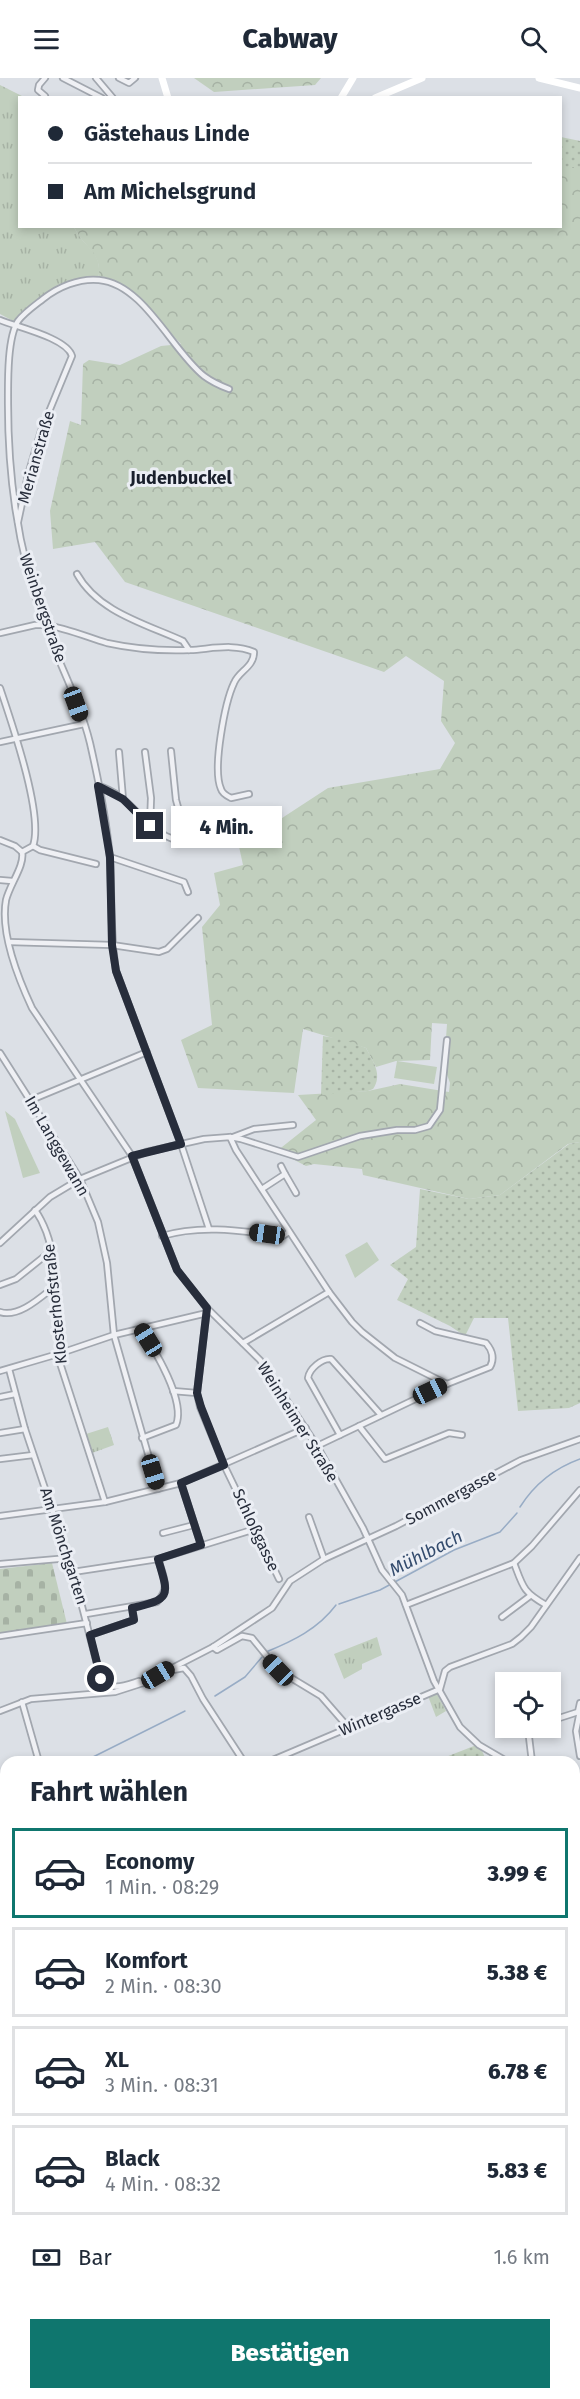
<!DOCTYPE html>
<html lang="de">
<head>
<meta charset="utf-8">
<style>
  body { margin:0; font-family:"Fira Sans",sans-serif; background:#f6f6f7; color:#1f2937; height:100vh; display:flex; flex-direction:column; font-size:22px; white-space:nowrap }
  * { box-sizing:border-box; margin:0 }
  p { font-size:20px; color:#747a83 }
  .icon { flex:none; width:33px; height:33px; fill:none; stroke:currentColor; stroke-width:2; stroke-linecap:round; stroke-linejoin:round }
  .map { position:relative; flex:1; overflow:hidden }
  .drawer { position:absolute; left:0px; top:1678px; width:580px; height:644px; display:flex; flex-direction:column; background:#fff; border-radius:18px 18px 0 0; box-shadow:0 3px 9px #0003 }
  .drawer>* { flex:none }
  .hud { position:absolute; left:18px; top:18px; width:544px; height:132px; border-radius:0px; box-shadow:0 3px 9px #0003; display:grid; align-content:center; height:132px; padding:0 30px; background:#fff }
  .tools { position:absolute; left:495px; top:1594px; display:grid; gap:12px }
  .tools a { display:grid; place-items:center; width:66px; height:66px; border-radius:0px; background:#fff; box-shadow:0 3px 9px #0003; font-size:30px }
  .end { position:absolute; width:27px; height:27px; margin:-14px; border:8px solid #272d3b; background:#fff; box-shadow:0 0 0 3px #fff }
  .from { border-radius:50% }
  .bubble { position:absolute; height:42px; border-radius:0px; background:#fff; box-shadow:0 3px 9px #0003; font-size:20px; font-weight:800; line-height:42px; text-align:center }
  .car { position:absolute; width:18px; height:36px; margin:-18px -9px; border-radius:8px; box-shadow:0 0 4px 2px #0007; background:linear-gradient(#222 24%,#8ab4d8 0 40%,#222 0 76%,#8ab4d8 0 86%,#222 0) }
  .hud b { display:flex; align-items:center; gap:21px; height:57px; font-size:22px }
  .hud b+b { border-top:2px solid #e0e1e3 }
  .hud i { width:15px; height:15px; background:#1f2937 }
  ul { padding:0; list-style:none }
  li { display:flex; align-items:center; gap:18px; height:90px; margin:0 12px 9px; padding:0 18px; border:3px solid #e0e1e3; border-radius:0px }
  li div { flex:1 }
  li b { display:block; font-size:22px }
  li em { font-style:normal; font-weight:800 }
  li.selected { border-color:#0f766e }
  li>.icon { width:54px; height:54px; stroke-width:1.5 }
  h2 { padding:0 30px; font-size:27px; line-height:72px }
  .pay { display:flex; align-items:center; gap:15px; height:66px; padding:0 30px; font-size:22px }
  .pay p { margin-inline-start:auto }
  .cta { display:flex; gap:12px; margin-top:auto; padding:12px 30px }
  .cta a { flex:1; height:69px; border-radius:0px; background:#0f766e; color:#fff; font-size:24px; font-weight:800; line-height:69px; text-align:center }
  header { display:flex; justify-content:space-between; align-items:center; height:78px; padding:0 30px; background:#fff; font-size:27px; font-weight:800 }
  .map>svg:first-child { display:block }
</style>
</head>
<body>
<header><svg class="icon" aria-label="menu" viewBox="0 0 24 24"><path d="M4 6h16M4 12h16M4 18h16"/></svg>Cabway<svg class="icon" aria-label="search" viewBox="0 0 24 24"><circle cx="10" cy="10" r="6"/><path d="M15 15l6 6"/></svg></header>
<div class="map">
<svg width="580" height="2321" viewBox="0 0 580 2321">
  <defs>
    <pattern id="forest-crowns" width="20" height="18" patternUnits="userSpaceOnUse" patternTransform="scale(1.5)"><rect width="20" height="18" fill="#c1cfbe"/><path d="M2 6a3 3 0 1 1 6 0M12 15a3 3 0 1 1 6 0" fill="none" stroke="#a6b2a4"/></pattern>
    <pattern id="cemetery-stones" width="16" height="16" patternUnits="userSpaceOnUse" patternTransform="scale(1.5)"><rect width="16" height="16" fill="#c1cfbe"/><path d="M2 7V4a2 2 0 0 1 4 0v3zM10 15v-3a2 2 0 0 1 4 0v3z" fill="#a6b2a4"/></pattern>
    <pattern id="park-tufts" width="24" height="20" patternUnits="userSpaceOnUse" patternTransform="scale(1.5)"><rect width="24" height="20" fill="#c1cfbe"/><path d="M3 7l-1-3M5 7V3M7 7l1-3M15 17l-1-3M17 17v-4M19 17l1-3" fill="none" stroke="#a6b2a4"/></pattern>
    <pattern id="garden-dots" width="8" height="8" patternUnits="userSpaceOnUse" patternTransform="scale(1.5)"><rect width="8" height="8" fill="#c1cfbe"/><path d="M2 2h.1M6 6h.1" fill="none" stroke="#a6b2a4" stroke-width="1.8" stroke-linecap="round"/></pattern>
  </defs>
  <rect width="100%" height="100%" fill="#dce0e6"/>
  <g fill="#c1cfbe">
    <polygon points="397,983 437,989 434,1006 394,1000"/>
    <polygon points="5,1033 15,1041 40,1095 23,1100"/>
    <polygon points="367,1164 379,1182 355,1200 345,1177"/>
    <polygon points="6,1905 6,1938 0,1939 0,1907"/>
    <polygon points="574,2213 580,2219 580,2272 575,2273"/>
  </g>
  <g fill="url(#forest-crowns)">
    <polygon points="194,0 321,0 315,7 214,14"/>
    <path d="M565 88 580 89V1064L568 1066 500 1117 469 1121 363 1097 362 1091 314 1086 306 1088 277 1073 316 1042 298 1017 368 1013 400 1006 449 1014 450 1005 444 988 447 946 432 945 430 982 396 983 376 989 366 970 303 951 294 1015 198 1010 181 962 212 947 202 849 220 827 214 795 243 787 238 764 256 757 328 710 440 691 455 665 441 643 444 603 406 578 384 594 125 504 95 464 53 471 50 433 70 343 81 347 83 286 89 282 120 287 161 268 181 266C162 246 127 201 98 202 104 175 84 171 74 149L561 148V89Z"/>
  </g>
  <polygon fill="url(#cemetery-stones)" points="52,1485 67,1546 0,1556 0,1491"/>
  <g fill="url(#park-tufts)">
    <path d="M0 7 24 19 20 20V148L74 149C85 172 104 173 98 202 62 200 38 217 15 244L0 236Z"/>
    <polygon points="108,1349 114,1367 92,1375 86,1356"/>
    <polygon points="377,1559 382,1577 362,1586 362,1591 344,1601 334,1576"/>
    <polygon points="434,1616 437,1616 446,1633 436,1639 428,1618"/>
  </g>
  <g fill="url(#garden-dots)">
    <polygon points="561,59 580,63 580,89 561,89"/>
    <path d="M323 958 342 961 366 970C373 983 383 997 373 1011L368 1013 321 1017Z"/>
    <polygon points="580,1064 580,1325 569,1330 518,1333 508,1240 474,1240 465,1258 450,1248 397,1222 408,1201 390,1187 416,1169 420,1111 469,1121 500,1117 569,1066"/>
    <polygon points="479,1666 487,1684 433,1684"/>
    <polygon points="0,1783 6,1783 6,1844 2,1845 6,1860 6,1905 0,1907"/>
  </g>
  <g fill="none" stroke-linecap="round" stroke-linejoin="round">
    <g stroke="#98acc5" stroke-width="1.5">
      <path d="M520 1429C534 1407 555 1390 580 1381"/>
      <polyline points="339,1526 380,1512 454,1472 500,1454 517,1435"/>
      <path d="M266 1574C293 1563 318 1551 336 1527"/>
      <polyline points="215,1618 245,1599 262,1579"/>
      <polyline points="83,1684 185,1633"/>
      <polyline points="574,2121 580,2120"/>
      <polyline points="271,2321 281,2316"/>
    </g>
    <defs>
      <g id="minor">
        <polyline points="63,0 102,20"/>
        <polyline points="96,0 113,20"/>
        <polyline points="119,0 129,5 135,0"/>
        <polyline points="45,18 38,12 39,7 45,0"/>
        <path d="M0 242C17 249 67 260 72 278L41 353 28 397 18 444"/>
        <path d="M77 496C98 534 146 546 183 563L189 572"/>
        <path d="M0 555 35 547H45C66 550 87 559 107 565 134 571 163 573 190 572 211 571 234 565 254 574 254 589 239 593 234 605 225 624 212 691 221 711 222 715 227 718 231 720L249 716"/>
        <path d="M0 610C11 643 44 737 33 768L22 774"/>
        <polyline points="0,664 84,646"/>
        <polyline points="171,673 176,722 188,765"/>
        <polyline points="119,674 123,721"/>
        <polyline points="145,674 151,720 150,748"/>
        <path d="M98 708C127 715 141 745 166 758 188 769 200 761 221 764"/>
        <polyline points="0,762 15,768 22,774"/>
        <polyline points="33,768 40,772 96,786"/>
        <path d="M22 774C25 787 10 806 6 822 0 855 18 900 32 930L132 1078 177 1192 207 1230 260 1282 317 1368 363 1450 382 1492 402 1517 434 1603 460 1649 479 1667 508 1684"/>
        <polyline points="110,779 184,804 188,814"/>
        <polyline points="0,802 12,803"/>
        <polyline points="9,864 112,867 159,874 167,871 198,840"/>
        <polyline points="0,975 80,1101 98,1144 107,1185 114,1257 158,1411"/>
        <polyline points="31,1022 147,974"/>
        <polyline points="230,1059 236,1072 329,1214 352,1244 362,1254 395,1280 447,1306"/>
        <polyline points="233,1059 254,1051 293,1047"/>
        <polyline points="281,1088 285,1096"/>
        <polyline points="262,1111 285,1096 296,1115"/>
        <path d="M35 1132C61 1169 56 1226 60 1269L59 1282 105 1424"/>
        <path d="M209 1151 181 1066 116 893C110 856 112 818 110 781 107 746 98 700 90 665 80 624 59 586 45 547 18 475 8 403 8 326 8 305 7 260 18 243 24 235 34 228 43 221 58 209 79 200 99 202 144 206 172 273 204 298 212 304 221 308 229 311"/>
        <path d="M162 1158C201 1146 243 1153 283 1158L289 1154"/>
        <polyline points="0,1165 50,1119 80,1101 146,1074 204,1061 230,1059 241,1061 298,1079 360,1058 397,1052 415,1052 429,1048 440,1032 447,962"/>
        <polyline points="0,1207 16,1201 51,1173"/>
        <polyline points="207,1230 197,1315 200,1329 224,1387 279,1501"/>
        <path d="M0 1234C19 1240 41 1219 55 1208"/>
        <path d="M141 1251C154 1271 186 1323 176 1347L142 1360"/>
        <polyline points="243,1265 329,1214"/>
        <path d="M9 1291 25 1351 73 1494 101 1601C110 1614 126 1607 139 1603L143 1605"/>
        <polyline points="0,1293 58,1276 114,1257 207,1235"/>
        <polyline points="173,1313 197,1315"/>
        <polyline points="0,1319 15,1316"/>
        <polyline points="359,1348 385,1381 449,1355 462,1357"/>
        <polyline points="0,1355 25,1351"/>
        <path d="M340 1357 308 1300C309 1291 322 1280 331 1281L381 1337"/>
        <path d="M317 1368 447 1306 490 1289C495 1280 492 1272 486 1265L435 1253 420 1245"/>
        <polyline points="0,1381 33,1377"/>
        <polyline points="181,1405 201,1467"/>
        <polyline points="0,1438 105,1424 181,1405 306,1350"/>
        <polyline points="309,1439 324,1481"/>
        <polyline points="163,1455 194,1447"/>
        <path d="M514 1485C523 1509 523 1514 546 1527"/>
        <polyline points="0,1486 69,1480"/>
        <polyline points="73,1494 158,1481 255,1451"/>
        <polyline points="406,1527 514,1485 532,1468 580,1412"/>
        <path d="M86 1536 157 1524C171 1510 163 1498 158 1481"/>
        <polyline points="502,1539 530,1518"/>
        <polyline points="90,1557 134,1542 132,1530"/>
        <polyline points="0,1558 87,1545"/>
        <polyline points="213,1569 217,1572 242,1558 252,1560 278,1592 321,1618 348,1649"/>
        <polyline points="169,1591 173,1592 184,1590 191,1598 203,1621 244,1684"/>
        <polyline points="22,1624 39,1684"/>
        <polyline points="0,1633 31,1621 115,1614 143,1605 213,1569 272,1530 290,1503 324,1481 396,1448 521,1382 580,1361"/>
        <polyline points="580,1633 576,1653 580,1678"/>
        <polyline points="550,1643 578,1634 580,1625"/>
        <polyline points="268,1684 440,1611 445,1593 450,1589 512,1566 521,1559 531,1549 580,1480"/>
        <polyline points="532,1684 529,1659 535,1650"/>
        <polyline points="0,1727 6,1725"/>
        <polyline points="574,1805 580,1804"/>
        <polyline points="574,1819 580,1829"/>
        <polyline points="574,1914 580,1913"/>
        <polyline points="574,1966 580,1965"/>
        <polyline points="574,2012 580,2011"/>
        <polyline points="574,2102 580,2102"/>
        <polyline points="574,2172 580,2178"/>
        <polyline points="580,2255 580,2284"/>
        <polyline points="400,2316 402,2321"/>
        <polyline points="446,2316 449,2321"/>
        <polyline points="369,2321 375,2316"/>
      </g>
      <g id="tertiary">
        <polyline points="0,1955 6,1953"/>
        <polyline points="574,2295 580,2291"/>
        <polyline points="539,2321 546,2316"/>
      </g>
      <g id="primary">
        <polyline points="0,2227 6,2241"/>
        <polyline points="47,2316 51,2321"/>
      </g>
    </defs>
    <use href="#minor" stroke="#a2a7af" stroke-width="8"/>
    <use href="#tertiary" stroke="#a2a7af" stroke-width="9"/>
    <use href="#primary" stroke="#9ca4b1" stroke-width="10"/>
    <use href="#minor" stroke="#eff0f4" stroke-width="4.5"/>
    <use href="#tertiary" stroke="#eff0f4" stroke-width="6"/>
    <g stroke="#fff" stroke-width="7">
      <polyline points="162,0 168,20"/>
      <polyline points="539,0 580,10"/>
      <polyline points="341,20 353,0"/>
      <polyline points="375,20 422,0"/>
    </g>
    <use href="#primary" stroke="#fff" stroke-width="8"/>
    <g stroke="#767f8e" stroke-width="1.5" stroke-dasharray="3 6" stroke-linecap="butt">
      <polyline points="0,2208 6,2221"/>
      <polyline points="57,2316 61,2321"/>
    </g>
  </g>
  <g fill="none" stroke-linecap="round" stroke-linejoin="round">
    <path stroke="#272d3b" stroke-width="8" d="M101 1601 90 1557 134 1542 132 1530C172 1521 169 1518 158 1481L201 1467 181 1405 224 1387 201 1329 197 1315 207 1230 177 1192 132 1078 181 1066 116 893 112 867 110 779 98 708 123 721 150 748"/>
  </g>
  <g text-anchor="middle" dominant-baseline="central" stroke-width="6" stroke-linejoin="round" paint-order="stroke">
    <g font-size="16" fill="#272d3b" stroke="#ebeef4">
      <text transform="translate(36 379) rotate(-74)">Merianstraße</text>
      <text transform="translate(43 530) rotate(71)">Weinbergstraße</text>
      <text transform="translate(57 1068) rotate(60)">Im Langgewann</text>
      <text transform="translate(55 1226) rotate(-96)">Klosterhofstraße</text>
      <text transform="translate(298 1344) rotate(58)">Weinheimer Straße</text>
      <text transform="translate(451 1419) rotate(-28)">Sommergasse</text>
      <text transform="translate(256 1452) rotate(65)">Schloßgasse</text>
      <text transform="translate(64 1468) rotate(72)">Am Mönchgarten</text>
      <text transform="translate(380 1636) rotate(-23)">Wintergasse</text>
    </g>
    <g font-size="18" font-weight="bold" fill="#191f2c" stroke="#ebeef4">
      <text x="181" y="400">Judenbuckel</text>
    </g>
    <g font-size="18" font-style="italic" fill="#334b6d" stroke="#ebeef4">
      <text transform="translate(426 1475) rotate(-27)">Mühlbach</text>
    </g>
  </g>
</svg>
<div class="tools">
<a><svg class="icon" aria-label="locate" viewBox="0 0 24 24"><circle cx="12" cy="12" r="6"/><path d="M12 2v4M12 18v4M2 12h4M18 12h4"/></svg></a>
</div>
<i class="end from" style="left:101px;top:1601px"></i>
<i class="end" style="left:150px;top:748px"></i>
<div class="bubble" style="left:171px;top:728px;width:111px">4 Min.</div>
<i class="car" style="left:76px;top:626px;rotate:160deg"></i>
<i class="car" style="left:267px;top:1156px;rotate:278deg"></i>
<i class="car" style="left:148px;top:1262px;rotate:328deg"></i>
<i class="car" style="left:430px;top:1313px;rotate:65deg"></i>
<i class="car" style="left:153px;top:1394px;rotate:163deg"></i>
<i class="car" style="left:278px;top:1592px;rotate:316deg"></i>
<i class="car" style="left:158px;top:1597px;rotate:59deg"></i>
<div class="hud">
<b><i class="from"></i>Gästehaus Linde</b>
<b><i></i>Am Michelsgrund</b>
</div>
<section class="drawer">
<h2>Fahrt wählen</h2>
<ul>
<li class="selected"><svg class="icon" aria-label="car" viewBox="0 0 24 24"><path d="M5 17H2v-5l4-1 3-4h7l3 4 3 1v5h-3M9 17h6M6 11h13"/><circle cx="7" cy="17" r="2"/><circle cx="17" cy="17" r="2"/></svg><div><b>Economy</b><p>1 Min. · 08:29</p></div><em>3.99 €</em></li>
<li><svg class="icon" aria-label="car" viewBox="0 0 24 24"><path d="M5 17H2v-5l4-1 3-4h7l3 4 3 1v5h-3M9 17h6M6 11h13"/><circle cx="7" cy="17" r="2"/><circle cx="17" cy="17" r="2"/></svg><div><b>Komfort</b><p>2 Min. · 08:30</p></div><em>5.38 €</em></li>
<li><svg class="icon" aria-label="car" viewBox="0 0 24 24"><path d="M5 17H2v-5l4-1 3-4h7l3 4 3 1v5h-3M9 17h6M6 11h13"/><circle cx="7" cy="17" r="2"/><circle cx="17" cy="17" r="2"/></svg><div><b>XL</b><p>3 Min. · 08:31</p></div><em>6.78 €</em></li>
<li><svg class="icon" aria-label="car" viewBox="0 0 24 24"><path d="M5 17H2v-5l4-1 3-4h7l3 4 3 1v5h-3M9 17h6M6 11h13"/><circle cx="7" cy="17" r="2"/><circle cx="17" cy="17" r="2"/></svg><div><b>Black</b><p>4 Min. · 08:32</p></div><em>5.83 €</em></li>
</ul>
<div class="pay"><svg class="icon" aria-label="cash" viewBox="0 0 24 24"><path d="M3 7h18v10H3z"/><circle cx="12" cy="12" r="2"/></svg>Bar<p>1.6 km</p></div>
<div class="cta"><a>Bestätigen</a></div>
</section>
</div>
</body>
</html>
